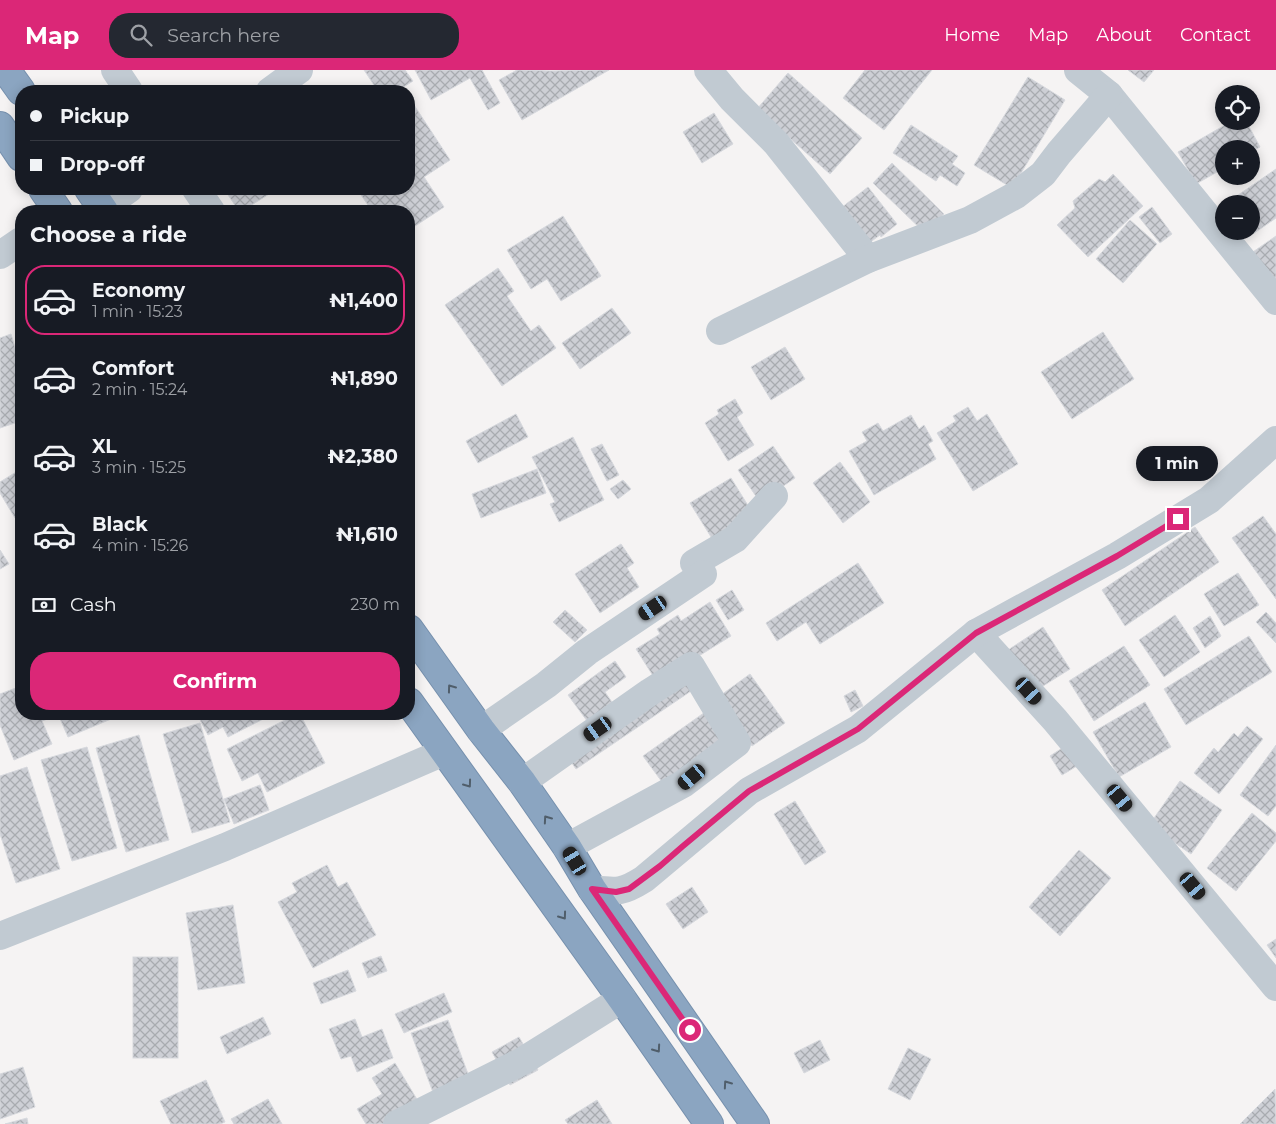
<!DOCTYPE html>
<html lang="en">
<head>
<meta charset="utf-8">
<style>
  body { margin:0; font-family:Montserrat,sans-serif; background:#242831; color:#f1f3f6; height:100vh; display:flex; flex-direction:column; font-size:19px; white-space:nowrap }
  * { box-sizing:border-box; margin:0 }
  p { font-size:16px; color:#9ea1a6 }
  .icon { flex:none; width:28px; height:28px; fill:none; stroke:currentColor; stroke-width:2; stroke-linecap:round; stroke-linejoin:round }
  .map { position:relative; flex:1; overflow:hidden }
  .side { position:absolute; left:15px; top:135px; width:400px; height:515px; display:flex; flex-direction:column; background:#171b24; border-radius:20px; box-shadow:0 2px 12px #0003 }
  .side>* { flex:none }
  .banner { position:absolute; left:15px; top:15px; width:400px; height:110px; border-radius:20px; box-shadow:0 2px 12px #0003; display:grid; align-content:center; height:110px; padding:0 15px; background:#171b24 }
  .tools { position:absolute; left:1215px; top:15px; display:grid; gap:10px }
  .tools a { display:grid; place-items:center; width:45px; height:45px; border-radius:50%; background:#171b24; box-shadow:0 2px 12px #0003; font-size:25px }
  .end { position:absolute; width:22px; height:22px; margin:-11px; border:6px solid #db2777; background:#fff; box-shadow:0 0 0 2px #fff }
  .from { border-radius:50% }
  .bubble { position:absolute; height:35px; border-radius:18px; background:#171b24; box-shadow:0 2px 12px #0003; font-size:16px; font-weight:700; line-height:35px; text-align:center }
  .car { position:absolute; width:15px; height:30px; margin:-15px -8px; border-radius:6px; box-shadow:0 0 4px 1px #0007; background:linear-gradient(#222 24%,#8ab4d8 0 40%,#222 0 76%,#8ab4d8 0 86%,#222 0) }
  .banner b { display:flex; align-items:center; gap:18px; height:48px; font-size:19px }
  .banner b+b { border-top:1px solid #363941 }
  .banner i { width:12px; height:12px; background:#f1f3f6 }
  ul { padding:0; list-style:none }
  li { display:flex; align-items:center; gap:15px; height:70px; margin:0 10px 8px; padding:0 5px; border:2px solid transparent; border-radius:20px }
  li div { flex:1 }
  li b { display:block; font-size:19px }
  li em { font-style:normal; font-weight:700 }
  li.active { border-color:#db2777 }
  li>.icon { width:45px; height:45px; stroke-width:1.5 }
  h2 { padding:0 15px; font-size:22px; line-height:60px }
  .pay { display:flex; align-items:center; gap:12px; height:55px; padding:0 15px; font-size:19px }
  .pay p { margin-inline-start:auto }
  .button { display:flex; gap:10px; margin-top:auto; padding:10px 15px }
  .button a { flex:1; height:58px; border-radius:20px; background:#db2777; color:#fff; font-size:20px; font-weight:700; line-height:58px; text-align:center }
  header { display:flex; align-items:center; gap:30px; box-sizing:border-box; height:70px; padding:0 25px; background:#db2777; color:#fff }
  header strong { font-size:24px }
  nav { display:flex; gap:28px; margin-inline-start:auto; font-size:18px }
  .search { width:350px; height:45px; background:#242831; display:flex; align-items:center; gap:12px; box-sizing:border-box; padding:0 18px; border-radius:20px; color:#9ea1a6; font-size:19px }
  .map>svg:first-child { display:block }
</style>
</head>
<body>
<header>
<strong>Map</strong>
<div class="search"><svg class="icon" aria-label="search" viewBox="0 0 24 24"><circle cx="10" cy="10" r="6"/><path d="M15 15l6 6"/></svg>Search here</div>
<nav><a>Home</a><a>Map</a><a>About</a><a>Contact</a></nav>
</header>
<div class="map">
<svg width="1276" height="1054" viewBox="0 0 1276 1054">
  <defs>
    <pattern id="building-cross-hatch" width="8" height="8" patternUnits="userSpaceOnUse" patternTransform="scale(1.25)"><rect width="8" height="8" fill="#cdcfd5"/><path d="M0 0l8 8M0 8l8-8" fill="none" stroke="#a8abb0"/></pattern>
  </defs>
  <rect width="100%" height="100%" fill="#f5f3f3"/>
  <g fill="url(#building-cross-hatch)" stroke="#d7d9de">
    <polygon points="364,0 405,0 413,11 397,21 378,21"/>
    <polygon points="415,0 482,0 500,33 488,40 470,8 431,30"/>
    <polygon points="517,0 551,1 609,0 522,50 499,10"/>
    <polygon points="865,0 932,0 884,60 843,28"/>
    <polygon points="1128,0 1154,0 1144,12"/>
    <polygon points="788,3 862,68 830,104 757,39"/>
    <polygon points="1028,7 1065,30 1012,118 974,95"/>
    <polygon points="412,32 450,90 424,107 444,137 409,160 409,141 372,141 357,119 409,119 409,34"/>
    <polygon points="714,43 733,74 702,93 683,62"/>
    <polygon points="1232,51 1246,51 1260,77 1251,82 1251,79 1224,79 1224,98 1196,114 1178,82"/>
    <polygon points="911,55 958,86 952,94 965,103 957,116 940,105 936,111 893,83"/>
    <polygon points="892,93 944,144 925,163 873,113"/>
    <polygon points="1276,99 1276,148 1247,168 1243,161 1251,161 1251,134 1225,134"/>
    <polygon points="1113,104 1143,136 1088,187 1057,155 1075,138 1073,131 1099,109 1105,112"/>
    <polygon points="868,117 897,154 881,167 880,165 869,173 841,138"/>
    <polygon points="224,119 277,119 242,141 239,141"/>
    <polygon points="1152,137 1172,164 1160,173 1139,147"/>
    <polygon points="563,146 601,206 561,231 547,209 531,219 507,180"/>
    <polygon points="1130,150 1157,174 1123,213 1096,189"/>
    <polygon points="1276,166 1276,220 1250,184"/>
    <polygon points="498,198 514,221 507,226 531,261 539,255 556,278 502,316 445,235"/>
    <polygon points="612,238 631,263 580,299 562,273"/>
    <polygon points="1103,262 1134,309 1072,349 1041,302"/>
    <polygon points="11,264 21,298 21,351 0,358 0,268"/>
    <polygon points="785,277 805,309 771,330 751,297"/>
    <polygon points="735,329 743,343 737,347 754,375 728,391 705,353 719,344 717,340"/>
    <polygon points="968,337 977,351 987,344 1018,394 973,421 937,363 956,351 953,346"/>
    <polygon points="516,344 528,367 478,393 466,371"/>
    <polygon points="911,345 919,359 924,355 933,371 928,374 936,389 874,425 849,381 867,371 862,362 878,353 883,361"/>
    <polygon points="573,367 604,430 559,452 550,434 555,432 532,387"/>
    <polygon points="602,374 619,405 607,411 591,379"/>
    <polygon points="773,376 795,408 760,432 738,400"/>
    <polygon points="840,392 870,432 843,453 813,413"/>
    <polygon points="21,399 21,445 15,448 0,423 0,412"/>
    <polygon points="537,399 546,423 481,448 472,424"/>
    <polygon points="731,408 757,450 716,475 690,433"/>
    <polygon points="623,410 631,419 618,429 610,419"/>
    <polygon points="1263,446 1276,464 1276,529 1232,468"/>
    <polygon points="1195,457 1219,492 1125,556 1102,520"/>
    <polygon points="621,474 634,493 627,498 639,517 600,543 575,504"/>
    <polygon points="0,480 9,494 0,499"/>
    <polygon points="858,493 884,533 820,574 806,552 777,571 766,553"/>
    <polygon points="1238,503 1259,535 1224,556 1204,524"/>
    <polygon points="732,520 744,540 728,550 716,530"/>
    <polygon points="710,532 731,566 657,612 636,579 660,564 657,559 678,545 681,551"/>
    <polygon points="565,540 587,560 575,572 553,552"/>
    <polygon points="1266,542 1276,553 1276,573 1256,552"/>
    <polygon points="1175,545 1200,582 1164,607 1139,570"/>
    <polygon points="1210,546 1221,566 1205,578 1193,558"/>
    <polygon points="1043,557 1070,599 1032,623 1005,582"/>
    <polygon points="1249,566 1272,602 1186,655 1164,619"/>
    <polygon points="1124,576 1150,615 1094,651 1069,611"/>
    <polygon points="615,591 626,607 605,622 618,641 593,659 568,625"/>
    <polygon points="750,604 785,653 752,676 717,628"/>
    <polygon points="682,607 691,621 576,699 567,686"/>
    <polygon points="21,616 21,644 55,644 56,646 42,651 52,674 14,690 0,655 0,624"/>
    <polygon points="855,620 863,636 851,642 844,626"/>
    <polygon points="1145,632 1171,677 1119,707 1093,662"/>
    <polygon points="708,640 729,670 665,716 643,686"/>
    <polygon points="58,644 123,644 68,667"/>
    <polygon points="197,644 273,644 228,667 223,657 208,665"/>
    <polygon points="297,644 300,644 325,693 267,722 258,703 242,711 227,679"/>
    <polygon points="200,653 230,752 192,763 163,664"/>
    <polygon points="1247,656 1263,669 1219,724 1194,703 1214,678 1218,682 1234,663 1238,667"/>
    <polygon points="139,665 169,770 126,782 96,678"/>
    <polygon points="1070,673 1082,693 1062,705 1050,686"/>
    <polygon points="1276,675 1276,736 1268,746 1240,725"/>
    <polygon points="87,677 117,778 72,791 41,690"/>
    <polygon points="27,697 60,799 16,813 0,764 0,706"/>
    <polygon points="1180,711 1222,740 1191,784 1172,771 1152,751"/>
    <polygon points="260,715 269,740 234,754 224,729"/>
    <polygon points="795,731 826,782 805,795 774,744"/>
    <polygon points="1252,743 1276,763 1276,771 1236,821 1207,798"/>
    <polygon points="1079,780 1111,808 1060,866 1029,837"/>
    <polygon points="327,795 338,817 347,812 376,865 313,898 278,832 297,822 292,813"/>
    <polygon points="692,817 708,842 683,859 666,834"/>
    <polygon points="233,835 245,913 198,920 186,843"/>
    <polygon points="1276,869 1276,888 1267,875"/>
    <polygon points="381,886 387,901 368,908 362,893"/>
    <rect x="133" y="887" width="45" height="101"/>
    <polygon points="348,900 356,921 321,934 313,913"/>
    <polygon points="444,923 452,942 404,963 395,944"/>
    <polygon points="263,947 271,964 227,984 220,967"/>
    <polygon points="355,949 362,967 382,959 393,988 357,1002 351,986 341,989 329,959"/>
    <polygon points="448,950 471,1012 434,1025 411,963"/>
    <polygon points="519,967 538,1000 510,1015 492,982"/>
    <polygon points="820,970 830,990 804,1003 794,983"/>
    <polygon points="908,978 931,989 910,1030 888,1019"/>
    <polygon points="395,993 421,1036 392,1054 366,1054 357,1039 382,1024 372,1008"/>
    <polygon points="23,997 35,1037 0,1049 0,1004"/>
    <polygon points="206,1010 225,1052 220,1054 171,1054 160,1031"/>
    <polygon points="1275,1019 1276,1054 1240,1054"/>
    <polygon points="268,1029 282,1054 234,1054 231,1049"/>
    <polygon points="597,1030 612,1054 568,1054 565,1050"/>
    <polygon points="27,1048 28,1054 5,1054"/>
  </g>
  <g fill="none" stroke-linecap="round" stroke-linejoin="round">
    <defs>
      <g id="highway">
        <polyline points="6,0 21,21"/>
        <polyline points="0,56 21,87"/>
        <polyline points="43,119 58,141"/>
        <polyline points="89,119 104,141"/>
        <polyline points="409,559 481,660 522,712 567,777 592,819 755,1054"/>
        <polyline points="409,632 622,929 709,1054"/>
      </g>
    </defs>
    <use href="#highway" stroke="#7690ad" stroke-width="30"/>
    <g stroke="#c1cad2" stroke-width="28">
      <polyline points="115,0 129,21"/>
      <polyline points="708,0 732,29 776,73 868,189"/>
      <polyline points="1078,0 1109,25 1276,231"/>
      <polyline points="270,21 299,0"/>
      <polyline points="196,119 211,141"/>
      <polyline points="102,138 129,119"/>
      <polyline points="0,185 21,171"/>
      <polyline points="720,261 868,189 970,150 1016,125 1043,104 1059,83 1109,25"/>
      <polyline points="694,493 735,469 774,426"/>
      <polyline points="976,563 1055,650 1276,917"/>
      <polyline points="481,660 546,615 587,582 703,504"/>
      <polyline points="522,712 650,622 691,596 737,673 683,714 567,777"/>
      <path d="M592 819C617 822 622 823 644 809L749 721 858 659 976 563 1117 486 1209 430 1276 370"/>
      <polyline points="0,866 225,777 444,682"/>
      <polyline points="397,1054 521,992 622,929"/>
    </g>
    <use href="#highway" stroke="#8ba5c1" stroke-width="28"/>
  </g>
  <defs><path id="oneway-chevron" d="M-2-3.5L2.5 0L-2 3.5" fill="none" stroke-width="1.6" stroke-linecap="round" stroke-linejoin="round" transform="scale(1.25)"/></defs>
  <g stroke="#505e6b">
    <use href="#oneway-chevron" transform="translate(451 618) rotate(-126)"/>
    <use href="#oneway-chevron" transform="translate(468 714) rotate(54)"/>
    <use href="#oneway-chevron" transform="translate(547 749) rotate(-125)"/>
    <use href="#oneway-chevron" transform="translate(563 846) rotate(54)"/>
    <use href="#oneway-chevron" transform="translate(657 979) rotate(55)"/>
    <use href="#oneway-chevron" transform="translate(727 1014) rotate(-125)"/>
  </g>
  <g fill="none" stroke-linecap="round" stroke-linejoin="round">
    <polyline stroke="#db2777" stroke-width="6" points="690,960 592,819 616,822 629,819 660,796 683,776 749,721 858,659 976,563 1117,486 1178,449"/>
  </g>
</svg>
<div class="tools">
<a><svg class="icon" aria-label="locate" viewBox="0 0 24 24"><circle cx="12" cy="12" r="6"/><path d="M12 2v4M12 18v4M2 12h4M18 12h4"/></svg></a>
<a>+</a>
<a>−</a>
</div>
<i class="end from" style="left:690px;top:960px"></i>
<i class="end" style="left:1178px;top:449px"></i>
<div class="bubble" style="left:1136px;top:376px;width:82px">1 min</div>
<i class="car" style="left:653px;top:538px;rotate:236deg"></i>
<i class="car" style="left:1029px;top:621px;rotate:138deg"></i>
<i class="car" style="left:598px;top:659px;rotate:235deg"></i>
<i class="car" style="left:692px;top:707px;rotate:230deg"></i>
<i class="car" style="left:1120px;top:728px;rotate:140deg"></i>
<i class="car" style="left:575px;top:791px;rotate:329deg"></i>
<i class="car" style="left:1193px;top:816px;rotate:140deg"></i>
<div class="banner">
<b><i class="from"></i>Pickup</b>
<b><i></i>Drop-off</b>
</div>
<section class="side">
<h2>Choose a ride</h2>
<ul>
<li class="active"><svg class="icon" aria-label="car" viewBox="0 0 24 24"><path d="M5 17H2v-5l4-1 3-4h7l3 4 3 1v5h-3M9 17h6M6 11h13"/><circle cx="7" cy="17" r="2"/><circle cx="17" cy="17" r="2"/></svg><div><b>Economy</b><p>1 min · 15:23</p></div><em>₦1,400</em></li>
<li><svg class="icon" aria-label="car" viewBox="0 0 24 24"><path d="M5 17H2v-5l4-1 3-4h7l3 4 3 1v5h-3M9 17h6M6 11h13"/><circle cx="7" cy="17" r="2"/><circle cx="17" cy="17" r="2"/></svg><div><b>Comfort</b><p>2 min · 15:24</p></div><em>₦1,890</em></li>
<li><svg class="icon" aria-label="car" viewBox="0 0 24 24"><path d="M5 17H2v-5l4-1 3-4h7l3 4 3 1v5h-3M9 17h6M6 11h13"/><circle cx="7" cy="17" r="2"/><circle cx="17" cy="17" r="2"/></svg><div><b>XL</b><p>3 min · 15:25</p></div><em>₦2,380</em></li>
<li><svg class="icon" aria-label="car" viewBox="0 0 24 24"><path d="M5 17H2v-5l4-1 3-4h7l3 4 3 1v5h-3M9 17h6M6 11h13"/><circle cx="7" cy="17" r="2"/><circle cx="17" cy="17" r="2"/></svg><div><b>Black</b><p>4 min · 15:26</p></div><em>₦1,610</em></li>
</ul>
<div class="pay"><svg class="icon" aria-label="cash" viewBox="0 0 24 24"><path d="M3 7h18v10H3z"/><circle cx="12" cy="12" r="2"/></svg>Cash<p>230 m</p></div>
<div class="button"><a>Confirm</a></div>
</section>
</div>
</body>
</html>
